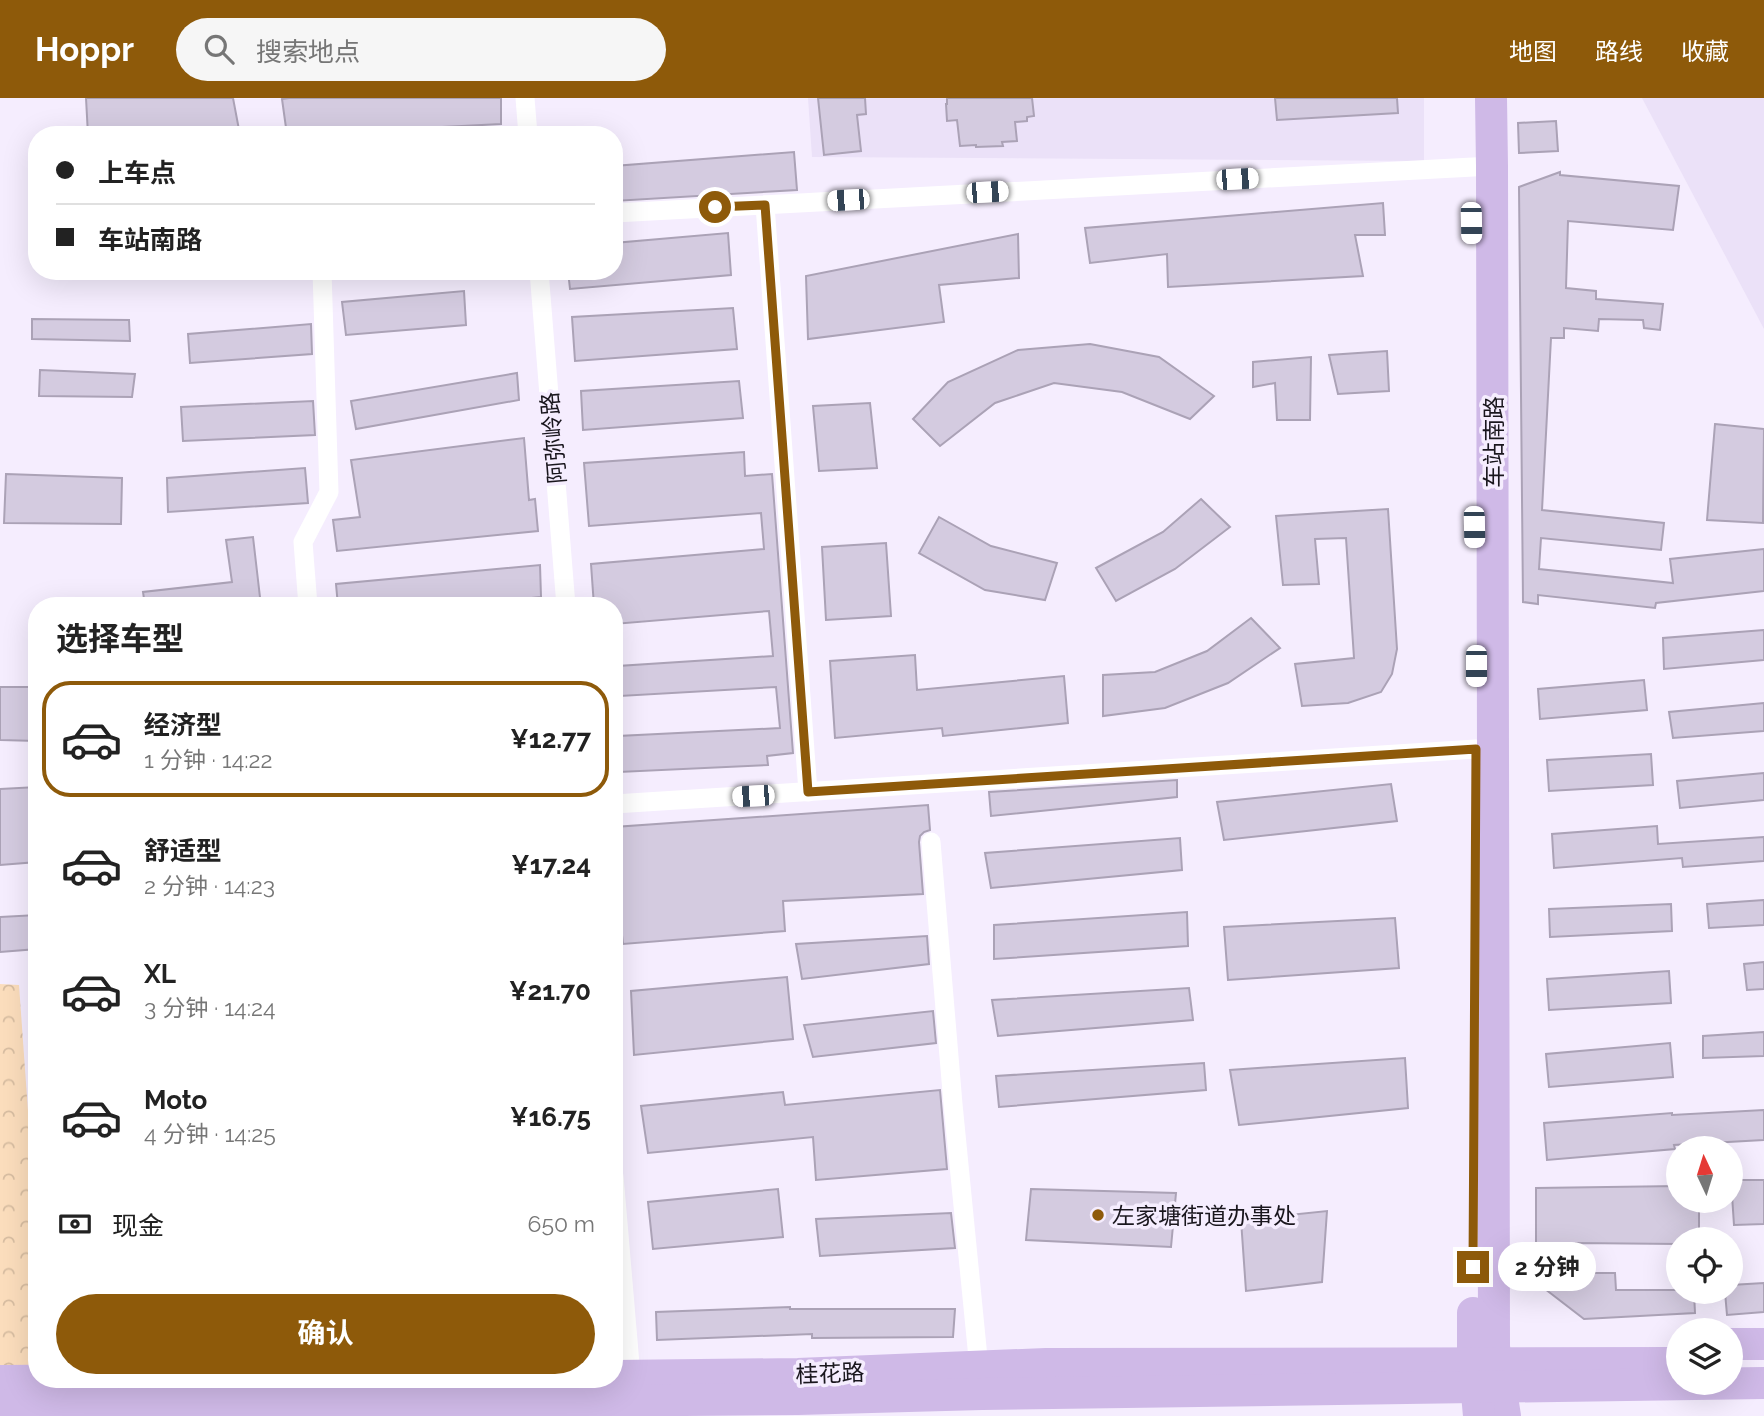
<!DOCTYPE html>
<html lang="zh">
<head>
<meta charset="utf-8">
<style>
  body { margin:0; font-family:Raleway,"Noto Sans SC",sans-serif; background:#f6f6f6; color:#222; height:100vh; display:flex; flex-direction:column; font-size:26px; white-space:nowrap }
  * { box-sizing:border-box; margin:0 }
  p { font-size:23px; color:#767676 }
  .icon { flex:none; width:38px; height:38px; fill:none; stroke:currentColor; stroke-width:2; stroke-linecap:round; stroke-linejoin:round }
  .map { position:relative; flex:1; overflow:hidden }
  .details { position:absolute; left:28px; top:499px; width:595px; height:791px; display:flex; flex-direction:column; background:#fff; border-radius:28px; box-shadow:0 7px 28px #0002 }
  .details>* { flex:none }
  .hud { position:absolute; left:28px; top:28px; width:595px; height:154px; border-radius:28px; box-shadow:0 7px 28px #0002; display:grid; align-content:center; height:154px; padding:0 28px; background:#fff }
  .needle { width:46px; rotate:356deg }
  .controls { position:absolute; left:1666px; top:1038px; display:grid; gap:14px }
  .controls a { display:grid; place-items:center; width:77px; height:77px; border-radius:50%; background:#fff; box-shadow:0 7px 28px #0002; font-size:35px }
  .end { position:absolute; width:32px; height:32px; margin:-16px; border:9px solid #8e5a0a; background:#fff; box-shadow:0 0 0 4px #fff }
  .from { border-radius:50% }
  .bubble { position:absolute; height:49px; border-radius:24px; background:#fff; box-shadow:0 7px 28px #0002; font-size:23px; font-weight:700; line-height:49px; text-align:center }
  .car { position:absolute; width:21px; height:42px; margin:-21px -10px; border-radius:9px; box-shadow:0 0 5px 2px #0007; background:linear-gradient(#fff 24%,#345 0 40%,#fff 0 76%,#345 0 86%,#fff 0) }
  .hud b { display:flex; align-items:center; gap:24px; height:66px; font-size:26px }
  .hud b+b { border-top:2px solid #e0e0e0 }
  .hud i { width:18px; height:18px; background:#222 }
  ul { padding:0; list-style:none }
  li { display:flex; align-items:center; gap:21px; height:116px; margin:0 14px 10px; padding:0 14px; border:4px solid transparent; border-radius:28px }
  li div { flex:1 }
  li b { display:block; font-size:26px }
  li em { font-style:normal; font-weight:700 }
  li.selected { border-color:#8e5a0a }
  li>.icon { width:63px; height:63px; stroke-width:1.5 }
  h2 { padding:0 28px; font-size:32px; line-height:84px }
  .pay { display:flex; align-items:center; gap:18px; height:77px; padding:0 28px; font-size:26px }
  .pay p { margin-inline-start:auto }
  .primary-button { display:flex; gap:14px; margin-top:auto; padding:14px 28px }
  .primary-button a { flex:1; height:80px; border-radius:42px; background:#8e5a0a; color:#fff; font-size:28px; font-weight:700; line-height:80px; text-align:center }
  header { display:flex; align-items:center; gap:42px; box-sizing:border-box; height:98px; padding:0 35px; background:#8e5a0a; color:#fff }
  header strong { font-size:33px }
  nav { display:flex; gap:38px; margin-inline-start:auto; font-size:24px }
  .search { width:490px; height:63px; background:#f6f6f6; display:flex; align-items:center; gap:18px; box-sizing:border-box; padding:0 24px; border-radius:38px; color:#767676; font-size:26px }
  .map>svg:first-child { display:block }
</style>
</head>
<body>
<header>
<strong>Hoppr</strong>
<div class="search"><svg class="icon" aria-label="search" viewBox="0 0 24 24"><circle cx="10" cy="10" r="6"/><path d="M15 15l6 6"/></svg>搜索地点</div>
<nav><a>地图</a><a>路线</a><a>收藏</a></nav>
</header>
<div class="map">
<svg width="1764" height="1318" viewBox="0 0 1764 1318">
  <defs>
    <pattern id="park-crowns" width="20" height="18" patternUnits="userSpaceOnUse" patternTransform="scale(1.75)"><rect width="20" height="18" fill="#fbddbc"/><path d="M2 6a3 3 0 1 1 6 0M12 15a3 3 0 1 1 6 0" fill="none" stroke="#d7bda1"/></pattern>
  </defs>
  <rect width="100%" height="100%" fill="#f5edfe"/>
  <g fill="#ebe1f8">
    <polygon points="808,0 1424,0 1424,63 812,59"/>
    <polygon points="1642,0 1764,0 1764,231"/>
  </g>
  <polygon fill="url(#park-crowns)" points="0,886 19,887 37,1139 37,1281 0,1280"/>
  <g fill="#d4cbe0" stroke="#aba2b6" stroke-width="2">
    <polygon points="86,0 233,0 240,37 88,37"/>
    <polygon points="289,0 501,0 501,26 404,31 405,35 392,37 287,37 282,1"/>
    <polygon points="818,0 865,0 866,16 857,17 861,53 824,57"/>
    <polygon points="947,0 1032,0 1034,18 1027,19 1027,23 1015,24 1017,43 1002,44 1003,48 976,49 976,47 960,48 957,22 947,23 946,6 947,6"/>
    <polygon points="1275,0 1397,0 1398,15 1277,22"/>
    <polygon points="1556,23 1558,53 1519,55 1518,25"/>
    <polygon points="794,54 797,92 614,103 614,68"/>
    <polygon points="1560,74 1560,77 1679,88 1673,132 1568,123 1566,190 1596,193 1596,201 1663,206 1660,232 1644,230 1643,222 1599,221 1598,233 1564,230 1564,240 1551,240 1542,412 1664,425 1661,452 1541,440 1539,471 1673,485 1670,461 1764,451 1764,493 1656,505 1655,510 1538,497 1538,506 1523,504 1519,89"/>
    <polygon points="1383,105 1385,137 1355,137 1363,178 1168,189 1167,156 1090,165 1085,130"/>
    <polygon points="728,135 731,177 570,191 568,173 614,173 614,145"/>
    <polygon points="1018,136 1019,180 939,187 944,224 808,241 806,178"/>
    <polygon points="464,193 466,227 346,237 342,204"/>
    <polygon points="733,210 737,251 575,263 572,219"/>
    <polygon points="32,221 129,222 130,243 32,241"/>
    <polygon points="311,226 312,256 190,265 188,236"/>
    <polygon points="1090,246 1159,259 1214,298 1190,321 1122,294 1054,285 995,305 940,348 913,321 948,284 1018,252"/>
    <polygon points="1387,253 1389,293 1338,296 1329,257"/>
    <polygon points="1311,259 1310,322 1277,322 1275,285 1253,289 1253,264"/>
    <polygon points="40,272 135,276 132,299 39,298"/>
    <polygon points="517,275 519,302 356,331 351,303"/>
    <polygon points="739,283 743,320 583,332 581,293"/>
    <polygon points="313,303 315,337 183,343 181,309"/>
    <polygon points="870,305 877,370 819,373 813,308"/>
    <polygon points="1715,326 1764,331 1763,425 1707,422"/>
    <polygon points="524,340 529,402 535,401 538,433 337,453 333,422 360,419 351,362"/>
    <polygon points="744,354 745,378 772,376 793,655 767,658 768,667 619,674 618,638 780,630 776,589 620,598 618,568 773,558 769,513 614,526 614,508 594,508 591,466 764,451 761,415 589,428 584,365"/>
    <polygon points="305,370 308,405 168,414 167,380"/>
    <polygon points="6,376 122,380 121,426 4,425"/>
    <polygon points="1201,401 1230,429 1175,471 1116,503 1096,470 1163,434"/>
    <polygon points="1388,411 1397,551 1392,576 1381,594 1348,605 1302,608 1295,566 1354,560 1346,440 1315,441 1319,486 1283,487 1276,418"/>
    <polygon points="939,419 991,448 1057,465 1045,502 985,492 919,455"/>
    <polygon points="253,439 261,508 145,508 143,494 232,484 226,442"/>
    <polygon points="886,445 891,518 826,522 822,449"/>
    <polygon points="540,467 541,499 456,508 338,508 336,486"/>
    <polygon points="1251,520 1280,550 1228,585 1165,610 1103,618 1103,577 1155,574 1207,553"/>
    <polygon points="1764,532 1764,562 1664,571 1663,540"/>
    <polygon points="915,557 917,592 1064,578 1068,625 943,638 942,630 835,640 830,563"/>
    <polygon points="1644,582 1647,612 1540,621 1538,591"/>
    <polygon points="0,589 37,589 37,643 0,642"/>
    <polygon points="1764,605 1764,633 1673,640 1669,614"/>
    <polygon points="1651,656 1653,687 1549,693 1547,662"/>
    <polygon points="1764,675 1764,702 1680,710 1677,683"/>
    <polygon points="1177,682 1177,699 991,718 989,694"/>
    <polygon points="1391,686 1397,723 1224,742 1217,704"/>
    <polygon points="37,689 37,764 0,767 0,691"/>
    <polygon points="928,707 930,732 924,734 920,738 919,744 923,796 783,803 785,833 623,846 614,766 614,729"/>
    <polygon points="1657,728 1658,746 1764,739 1764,763 1683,769 1682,760 1554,770 1552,736"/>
    <polygon points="1180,740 1182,772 991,790 985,755"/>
    <polygon points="1764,802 1764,827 1709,830 1707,806"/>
    <polygon points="1671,806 1672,833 1550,839 1549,811"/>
    <polygon points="1187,814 1188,848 994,861 994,827"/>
    <polygon points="37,817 37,851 0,854 0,819"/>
    <polygon points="1395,820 1399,870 1228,882 1224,829"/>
    <polygon points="927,838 929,866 802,881 796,846"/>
    <polygon points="1764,864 1764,891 1747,892 1744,866"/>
    <polygon points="1669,873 1671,905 1549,912 1547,881"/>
    <polygon points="787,879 793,941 634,957 631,893"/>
    <polygon points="1189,890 1193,922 998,938 992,902"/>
    <polygon points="933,913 936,945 813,959 804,927"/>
    <polygon points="1764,934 1764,958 1703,960 1703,938"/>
    <polygon points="1670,945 1673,979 1549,989 1546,956"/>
    <polygon points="1405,960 1408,1010 1239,1027 1230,972"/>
    <polygon points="1204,965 1206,992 999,1009 996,978"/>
    <polygon points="940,992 947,1071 816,1082 813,1039 648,1055 641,1008 783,994 785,1007"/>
    <polygon points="1764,1012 1764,1042 1674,1047 1675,1051 1547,1062 1544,1025 1672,1015 1672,1017"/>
    <polygon points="1731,1082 1764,1082 1764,1126 1734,1127"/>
    <polygon points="1678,1088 1678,1102 1699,1102 1699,1141 1678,1141 1678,1146 1576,1145 1575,1175 1615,1175 1616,1192 1678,1192 1678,1194 1694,1194 1695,1215 1584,1221 1536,1184 1536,1090"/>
    <polygon points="778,1091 783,1139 653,1151 648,1104"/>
    <polygon points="1031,1091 1176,1095 1171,1149 1026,1142"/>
    <polygon points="1327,1113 1322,1184 1246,1193 1241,1122"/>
    <polygon points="951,1115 955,1150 820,1158 816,1121"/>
    <polygon points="1764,1185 1764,1214 1727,1217 1725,1194 1731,1194 1731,1187"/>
    <polygon points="790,1209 790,1211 955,1211 953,1239 812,1240 812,1236 657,1242 656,1214"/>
  </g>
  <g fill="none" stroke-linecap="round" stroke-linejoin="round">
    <g stroke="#fff" stroke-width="19">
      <polyline points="525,0 528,37"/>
      <polyline points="765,107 808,694"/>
      <polyline points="614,115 1492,68"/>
      <polyline points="539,173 566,508"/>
      <polyline points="308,508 303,444 329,394 322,173"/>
      <polyline points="614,706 1476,651"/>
      <polyline points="931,744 953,1006 979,1270"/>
      <polyline points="614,1078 631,1278"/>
    </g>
    <g stroke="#cfb9e7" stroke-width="32">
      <polyline points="1491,0 1492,68 1494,1249 1505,1318"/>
      <polyline points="1473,1215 1473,1250 1479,1318"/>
      <polyline points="1731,1246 1764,1246"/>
      <polyline points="614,1278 798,1276 1046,1266 1678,1265"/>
      <polyline points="0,1283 265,1281"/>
      <polyline points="0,1308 798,1301 982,1296 1764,1285"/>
    </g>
  </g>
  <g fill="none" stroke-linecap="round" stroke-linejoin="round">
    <polyline stroke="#8e5a0a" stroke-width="9" points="715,109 765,107 808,694 1476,651 1473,1169"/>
  </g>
  <circle fill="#8e5a0a" stroke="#f5edfe" stroke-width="2.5" cx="1098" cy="1117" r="7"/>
  <g text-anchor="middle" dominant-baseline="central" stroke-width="7" stroke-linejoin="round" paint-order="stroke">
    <g font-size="23" fill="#19161d" stroke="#f5edfe">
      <text transform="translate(553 340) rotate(-95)">阿弥岭路</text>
      <text transform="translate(1493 344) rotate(-90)">车站南路</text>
      <text transform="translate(830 1275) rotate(-2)">桂花路</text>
    </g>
    <g font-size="23" fill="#19161d" stroke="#f5edfe" text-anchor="start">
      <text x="1112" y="1117">左家塘街道办事处</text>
    </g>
  </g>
</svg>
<div class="controls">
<a><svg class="needle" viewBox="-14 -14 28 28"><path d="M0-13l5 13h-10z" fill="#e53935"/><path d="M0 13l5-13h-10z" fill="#767676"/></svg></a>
<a><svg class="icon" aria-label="locate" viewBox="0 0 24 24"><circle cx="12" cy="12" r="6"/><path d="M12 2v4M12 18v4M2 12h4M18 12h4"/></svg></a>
<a><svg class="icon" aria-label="layers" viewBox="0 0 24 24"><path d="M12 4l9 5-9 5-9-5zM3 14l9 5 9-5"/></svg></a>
</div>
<i class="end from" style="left:715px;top:109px"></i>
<i class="end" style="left:1473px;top:1169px"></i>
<div class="bubble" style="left:1498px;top:1144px;width:98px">2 分钟</div>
<i class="car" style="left:1237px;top:81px;rotate:87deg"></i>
<i class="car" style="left:987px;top:94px;rotate:87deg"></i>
<i class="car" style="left:848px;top:102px;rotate:267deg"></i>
<i class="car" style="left:1471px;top:125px;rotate:179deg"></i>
<i class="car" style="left:1474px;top:429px;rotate:179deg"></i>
<i class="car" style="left:1476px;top:568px;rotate:180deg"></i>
<i class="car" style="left:753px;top:698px;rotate:267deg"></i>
<div class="hud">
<b><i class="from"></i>上车点</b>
<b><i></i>车站南路</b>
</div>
<section class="details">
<h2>选择车型</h2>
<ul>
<li class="selected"><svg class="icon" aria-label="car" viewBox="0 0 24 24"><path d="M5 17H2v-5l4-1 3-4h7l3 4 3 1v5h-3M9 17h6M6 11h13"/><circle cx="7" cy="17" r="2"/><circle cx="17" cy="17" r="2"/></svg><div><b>经济型</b><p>1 分钟 · 14:22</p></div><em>¥12.77</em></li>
<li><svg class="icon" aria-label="car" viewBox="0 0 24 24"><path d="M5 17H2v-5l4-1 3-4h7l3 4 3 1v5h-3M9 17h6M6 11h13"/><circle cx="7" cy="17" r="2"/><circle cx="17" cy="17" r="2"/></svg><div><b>舒适型</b><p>2 分钟 · 14:23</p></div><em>¥17.24</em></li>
<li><svg class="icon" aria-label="car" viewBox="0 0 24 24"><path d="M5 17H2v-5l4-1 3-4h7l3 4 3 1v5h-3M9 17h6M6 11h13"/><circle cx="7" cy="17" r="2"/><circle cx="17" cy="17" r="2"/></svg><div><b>XL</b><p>3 分钟 · 14:24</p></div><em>¥21.70</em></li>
<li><svg class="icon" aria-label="car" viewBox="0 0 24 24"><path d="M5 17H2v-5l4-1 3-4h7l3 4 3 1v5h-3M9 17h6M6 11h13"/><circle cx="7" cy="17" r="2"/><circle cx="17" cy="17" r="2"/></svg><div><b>Moto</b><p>4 分钟 · 14:25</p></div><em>¥16.75</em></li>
</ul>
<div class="pay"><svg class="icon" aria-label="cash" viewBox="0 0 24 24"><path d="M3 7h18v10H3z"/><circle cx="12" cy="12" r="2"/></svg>现金<p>650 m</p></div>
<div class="primary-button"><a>确认</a></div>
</section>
</div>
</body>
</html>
